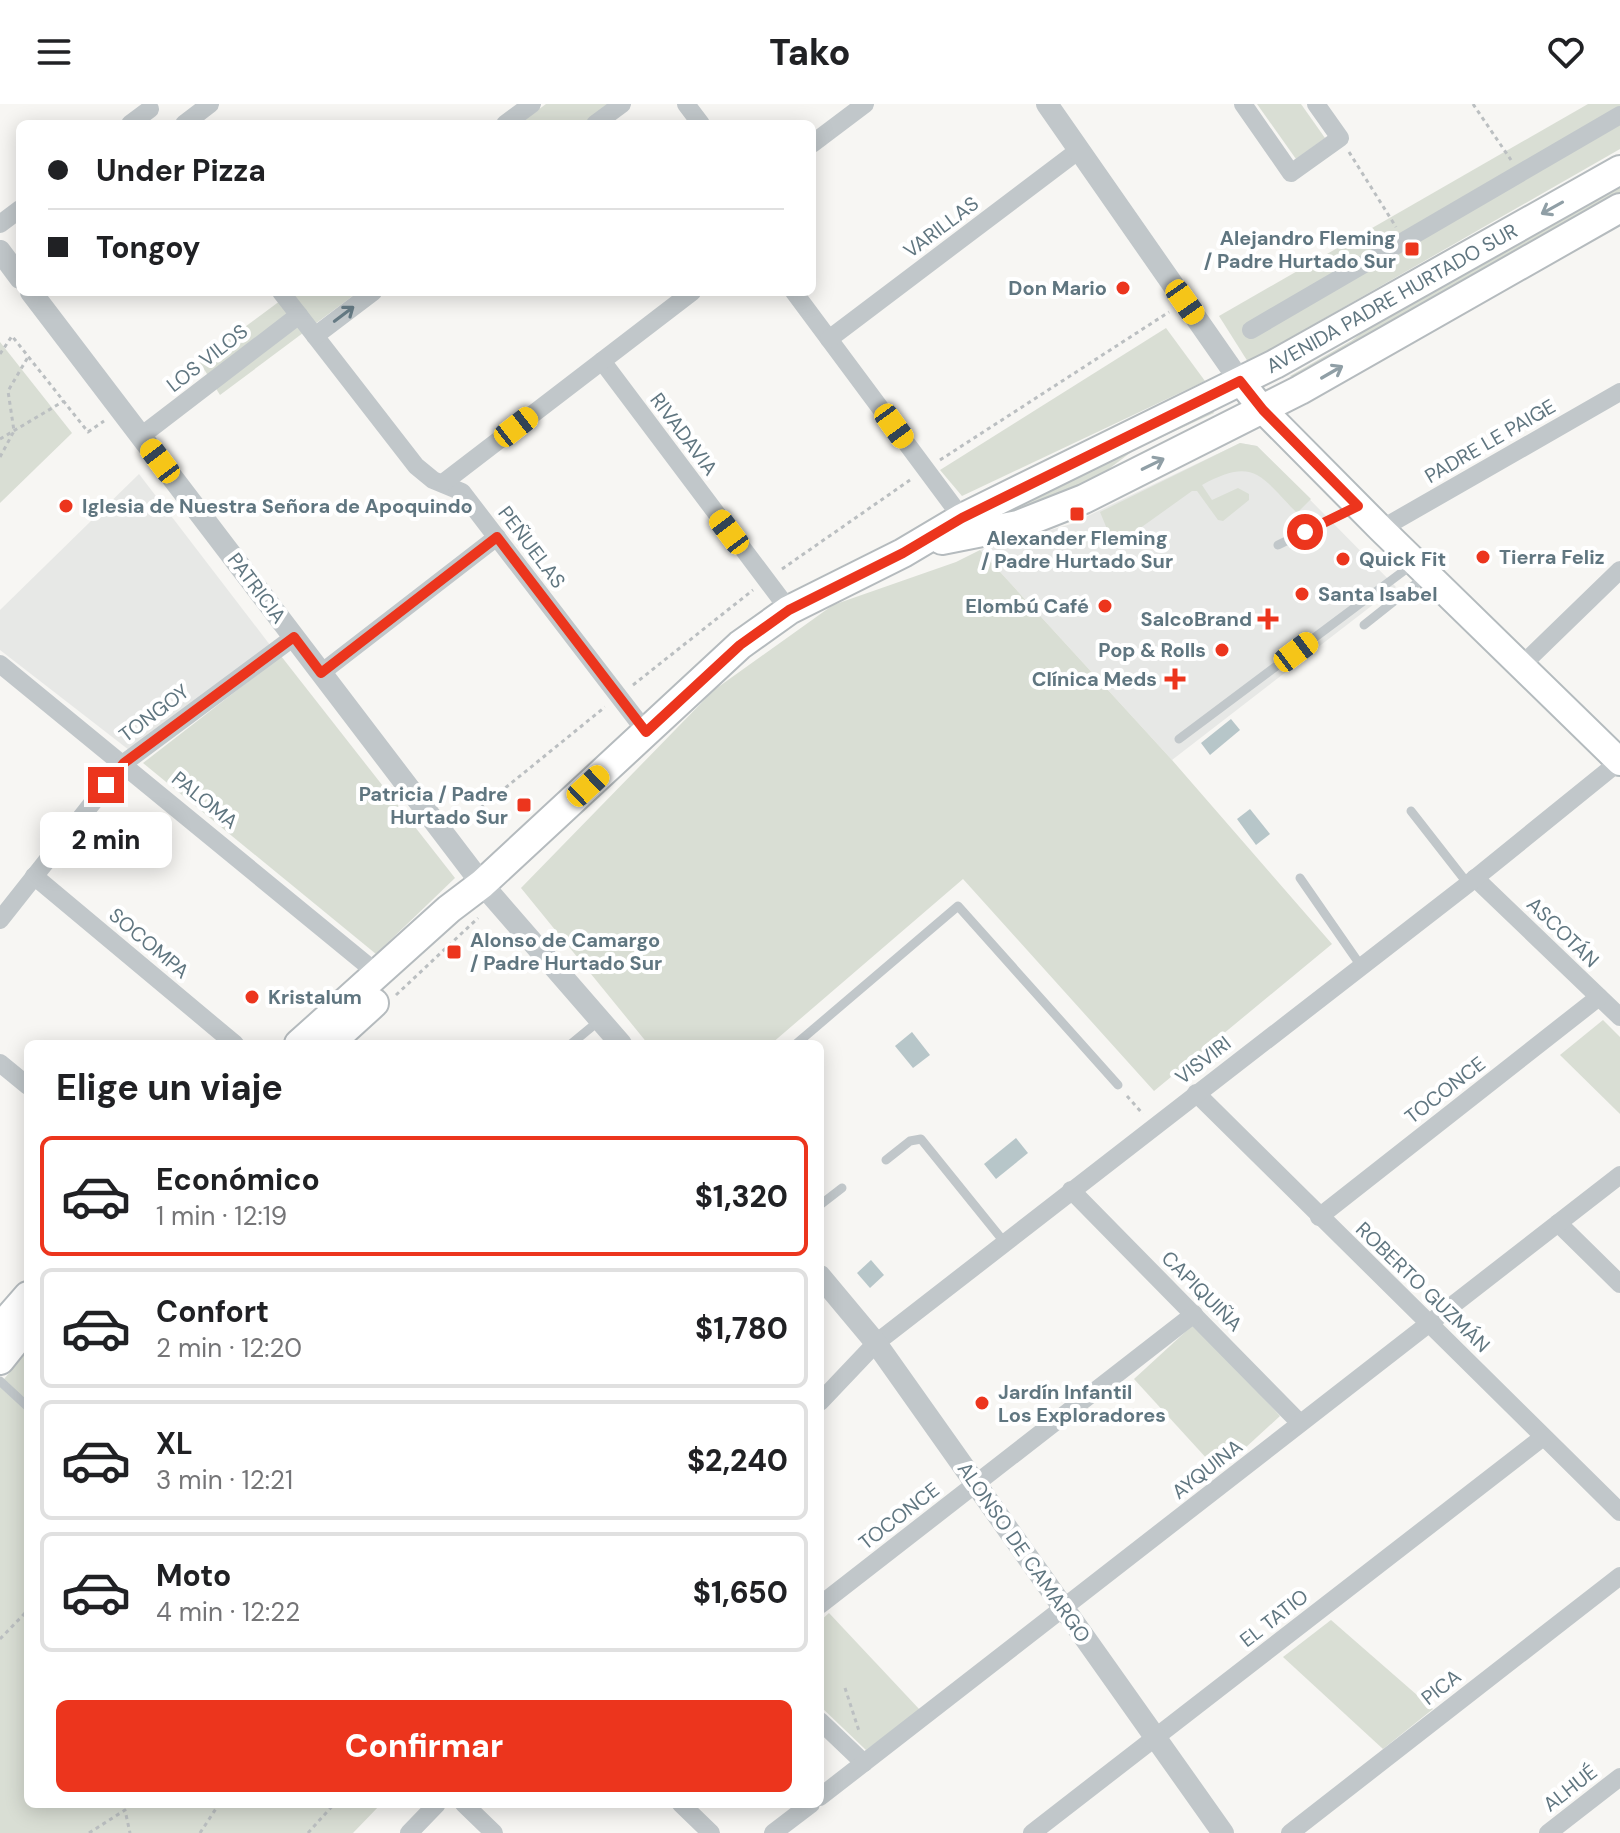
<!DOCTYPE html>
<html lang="es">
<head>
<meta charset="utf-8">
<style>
  body { margin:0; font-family:"DM Sans",sans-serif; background:#f6f6f6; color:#202124; height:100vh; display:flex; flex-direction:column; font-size:30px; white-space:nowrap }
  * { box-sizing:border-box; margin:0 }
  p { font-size:26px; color:#757577 }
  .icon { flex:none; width:44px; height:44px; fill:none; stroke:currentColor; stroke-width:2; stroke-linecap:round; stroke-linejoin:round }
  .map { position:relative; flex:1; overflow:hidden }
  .sheet { position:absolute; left:24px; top:936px; width:800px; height:768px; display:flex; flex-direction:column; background:#fff; border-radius:12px; box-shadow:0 4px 20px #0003 }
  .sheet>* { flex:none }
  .top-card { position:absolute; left:16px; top:16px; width:800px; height:176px; border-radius:12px; box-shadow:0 4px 20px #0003; display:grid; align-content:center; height:176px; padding:0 32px; background:#fff }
  .end { position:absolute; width:36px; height:36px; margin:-18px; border:10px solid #ec351d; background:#fff; box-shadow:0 0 0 4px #fff }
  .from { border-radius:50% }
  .bubble { position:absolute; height:56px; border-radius:12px; background:#fff; box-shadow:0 4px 20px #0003; font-size:26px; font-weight:800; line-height:56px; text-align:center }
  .car { position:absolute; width:24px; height:48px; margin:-24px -12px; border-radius:10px; box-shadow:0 0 6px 2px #0007; background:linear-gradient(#f5c518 24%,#345 0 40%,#f5c518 0 76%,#345 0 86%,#f5c518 0) }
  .top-card b { display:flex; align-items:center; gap:28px; height:76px; font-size:30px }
  .top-card b+b { border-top:2px solid #e0e0e0 }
  .top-card i { width:20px; height:20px; background:#202124 }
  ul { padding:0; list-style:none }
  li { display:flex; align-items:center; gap:24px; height:120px; margin:0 16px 12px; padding:0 16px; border:4px solid #e0e0e0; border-radius:12px }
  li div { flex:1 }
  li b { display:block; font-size:30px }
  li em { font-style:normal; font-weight:800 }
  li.active { border-color:#ec351d }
  li>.icon { width:72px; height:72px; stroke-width:1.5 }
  h2 { padding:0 32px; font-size:36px; line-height:96px }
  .primary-button { display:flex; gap:16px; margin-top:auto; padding:16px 32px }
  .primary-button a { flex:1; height:92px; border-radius:12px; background:#ec351d; color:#fff; font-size:32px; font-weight:800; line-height:92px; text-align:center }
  header { display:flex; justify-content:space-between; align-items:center; height:104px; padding:0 32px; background:#fff; font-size:36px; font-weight:800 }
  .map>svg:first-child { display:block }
</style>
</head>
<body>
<header><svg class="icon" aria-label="menu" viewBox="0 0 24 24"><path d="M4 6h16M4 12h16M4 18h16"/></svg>Tako<svg class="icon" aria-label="heart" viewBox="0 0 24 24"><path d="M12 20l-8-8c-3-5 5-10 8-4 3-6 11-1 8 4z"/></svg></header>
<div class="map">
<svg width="1620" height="1729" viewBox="0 0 1620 1729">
  <rect width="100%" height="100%" fill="#f7f6f3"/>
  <g fill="#e7e8e6">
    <polygon points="1240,339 1257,342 1396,483 1172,656 980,446 1071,420"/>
    <polygon points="139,370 270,541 129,646 0,546 0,506"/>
  </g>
  <g fill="#d9ded4">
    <polygon points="546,0 613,0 586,20 519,20"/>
    <polygon points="1257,0 1301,0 1325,34 1296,55"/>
    <polygon points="1588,0 1620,0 1620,45 1248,258 1219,212"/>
    <polygon points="1620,74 1620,93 1294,276 1290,272 1351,237 1398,202"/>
    <polygon points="292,188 358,188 220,291 199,257"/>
    <polygon points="1166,224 1205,277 962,392 940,366"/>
    <polygon points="0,238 72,329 0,399"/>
    <polygon points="1211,304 1214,309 1134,346 1090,379 1025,409 981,416"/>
    <path d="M1240 339 1257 342 1311 395 1297 409C1260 371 1254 353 1202 381L1212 396 1238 384 1249 390V396L1223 417 1218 416 1197 387H1192L1118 440 1112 437 1100 408Z"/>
    <polygon points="980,446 1172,656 1332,840 1154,987 963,775 771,940 648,940 521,784 714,586 833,501 956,458"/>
    <polygon points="281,552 455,774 376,850 143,659"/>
    <polygon points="1603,916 1620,933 1620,1010 1560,951"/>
    <polygon points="1195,1219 1280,1312 1219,1368 1134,1275"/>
    <polygon points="28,1246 28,1700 381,1700 353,1729 0,1729 0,1280"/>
    <polygon points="829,1509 920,1606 866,1646 820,1602 820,1517"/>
    <polygon points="1331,1516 1433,1605 1383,1645 1283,1553"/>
  </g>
  <g fill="#b7c6c9">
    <polygon points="1231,615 1240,626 1210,651 1201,639"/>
    <polygon points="1250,705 1270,730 1256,741 1237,715"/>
    <polygon points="912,928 930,951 913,964 895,942"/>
    <polygon points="1016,1034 1028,1049 996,1075 984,1060"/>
    <polygon points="871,1156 884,1171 870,1184 857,1169"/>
  </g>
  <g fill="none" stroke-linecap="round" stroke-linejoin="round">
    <defs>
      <polyline id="secondary" points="1240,277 1263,306 1381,425 1620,658"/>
      <g id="primary">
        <polyline points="942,436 1018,421 1084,395 1300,286 1620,104"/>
        <path id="s1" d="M299 940 449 805 482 780 740 541 789 506 903 449 962 414 1275 260 1620 66"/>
        <polyline points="329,940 374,899"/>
        <polyline points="0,1224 28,1192"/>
        <polyline points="0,1256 28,1221"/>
      </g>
    </defs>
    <use href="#secondary" stroke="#b4bbbe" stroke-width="30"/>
    <use href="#primary" stroke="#b5bbbe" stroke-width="32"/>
    <g stroke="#bbbfc1" stroke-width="3" stroke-dasharray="4 4" stroke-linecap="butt">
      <polyline points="1473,0 1511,56"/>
      <polyline points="1349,48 1396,123"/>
      <polyline points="0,250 12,232 88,328 104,317"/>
      <polyline points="0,335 64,297"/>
      <polyline points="0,353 14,327 8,287 28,253"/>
      <polyline points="940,356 1169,208"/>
      <polyline points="782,465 910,376"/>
      <polyline points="633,581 753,486"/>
      <polyline points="462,719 605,603"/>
      <polyline points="396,891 478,814"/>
      <polyline points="1127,992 1143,1010"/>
      <polyline points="0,1535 28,1506"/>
      <polyline points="820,1562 821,1562"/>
      <polyline points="845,1584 859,1627"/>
      <polyline points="89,1729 125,1706 130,1729"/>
      <polyline points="200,1729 219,1700"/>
      <polyline points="308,1729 334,1700"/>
    </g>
    <g stroke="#c1c7ca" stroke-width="9">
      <polyline points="1278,441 1354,404"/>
      <polyline points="1364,521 1427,471"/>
      <polyline points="1179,635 1413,460"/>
      <polyline points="1411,707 1468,780"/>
      <polyline points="1300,774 1361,862"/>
      <polyline points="571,940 600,916"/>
      <polyline points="796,940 958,802 1118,981"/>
      <polyline points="886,1056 910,1037 921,1035 1005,1139"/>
      <polyline points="820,1101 842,1084"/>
      <polyline points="0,1277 28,1303"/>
    </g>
    <g stroke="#c1c7ca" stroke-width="18">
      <polyline points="686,0 701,20"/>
      <polyline points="1243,0 1291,69 1340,34 1316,0"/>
      <polyline points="130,20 150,5"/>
      <polyline points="184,20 210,0"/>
      <polyline points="505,20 532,0"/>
      <polyline points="595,20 622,0"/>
      <polyline points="812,40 865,0"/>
      <polyline points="0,120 20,105"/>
      <polyline points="281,188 416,362 433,376 462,388 646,628"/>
      <polyline points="794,188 962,414"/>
      <polyline points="1251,226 1620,11"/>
      <polyline points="315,232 373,188"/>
      <polyline points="829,235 1079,46"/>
      <polyline points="602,257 789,506"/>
      <polyline points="141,332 299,211"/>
      <polyline points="443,379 692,188"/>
      <polyline points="1381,425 1620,288"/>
      <polyline points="0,560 378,870"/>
      <polyline points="1521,562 1620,466"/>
      <polyline points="321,569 497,433"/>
      <polyline points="34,772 235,940"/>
      <polyline points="1475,774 1620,913"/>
      <polyline points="0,816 124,659 294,533"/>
      <polyline points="0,959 28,982"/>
      <polyline points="1196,989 1620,1408"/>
      <polyline points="1071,1086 1300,1319"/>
      <polyline points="1319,1113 1599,893"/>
      <polyline points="1558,1119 1620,1180"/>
      <polyline points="820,1298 876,1239 1468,780 1620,657"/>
      <polyline points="820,1501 1194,1210"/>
      <polyline points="820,1617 864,1659"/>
      <polyline points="820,1693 1620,1071"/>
      <polyline points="464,1700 494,1729"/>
      <polyline points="681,1700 711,1729"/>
      <polyline points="409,1729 437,1700"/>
      <polyline points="773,1729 811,1700"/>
      <polyline points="1032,1729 1542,1334"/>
      <polyline points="1290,1729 1620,1472"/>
      <polyline points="1548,1729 1620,1673"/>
    </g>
    <g stroke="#c1c7ca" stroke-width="22">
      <polyline points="1047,0 1240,277"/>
      <polyline points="0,147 20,174"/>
      <polyline points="31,188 482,780 621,940"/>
      <polyline points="820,1172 876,1239 1223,1729"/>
    </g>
    <use href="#secondary" stroke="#fff" stroke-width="26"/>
    <use href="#primary" stroke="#fff" stroke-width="28"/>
  </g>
  <defs><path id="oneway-shaft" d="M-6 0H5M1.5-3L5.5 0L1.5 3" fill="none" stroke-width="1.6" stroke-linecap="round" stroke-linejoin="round" transform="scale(2)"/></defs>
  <g stroke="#909fa6">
    <use href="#oneway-shaft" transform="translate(1552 104) rotate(151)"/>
    <use href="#oneway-shaft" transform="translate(1332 268) rotate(-30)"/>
    <use href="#oneway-shaft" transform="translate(1153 360) rotate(-26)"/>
  </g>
  <use stroke="#657a84" href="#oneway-shaft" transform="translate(344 210) rotate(-37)"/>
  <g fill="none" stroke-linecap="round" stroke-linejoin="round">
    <polyline stroke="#ec351d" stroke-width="10" points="106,681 124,659 294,533 321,569 497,433 646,628 740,541 789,506 903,449 962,414 1240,277 1263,306 1358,402 1305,428"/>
  </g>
  <g fill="#ec351d" stroke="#fff" stroke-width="3">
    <rect x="1404" y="137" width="16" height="16" rx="4"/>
    <circle cx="1123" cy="184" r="8"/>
    <circle cx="66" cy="402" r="8"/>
    <rect x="1069" y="402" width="16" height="16" rx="4"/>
    <circle cx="1483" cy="453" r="8"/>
    <circle cx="1343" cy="455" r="8"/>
    <circle cx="1302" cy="490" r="8"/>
    <circle cx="1105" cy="502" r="8"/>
    <path d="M1264 503h8v8h8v8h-8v8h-8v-8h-8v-8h8z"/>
    <circle cx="1222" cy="546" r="8"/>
    <path d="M1171 563h8v8h8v8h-8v8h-8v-8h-8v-8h8z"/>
    <rect x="516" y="693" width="16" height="16" rx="4"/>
    <rect x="446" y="840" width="16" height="16" rx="4"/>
    <circle cx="252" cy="893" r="8"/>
    <circle cx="982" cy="1299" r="8"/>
  </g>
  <g text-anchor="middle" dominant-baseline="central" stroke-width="8" stroke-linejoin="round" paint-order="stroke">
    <g font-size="20" fill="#607680" stroke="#fff">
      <text transform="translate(941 123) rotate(-37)">VARILLAS</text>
      <text stroke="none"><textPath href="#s1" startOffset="1334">AVENIDA PADRE HURTADO SUR</textPath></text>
      <text transform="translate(207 254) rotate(-38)">LOS VILOS</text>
      <text transform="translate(684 330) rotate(53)">RIVADAVIA</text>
      <text transform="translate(1490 337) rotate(-30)">PADRE LE PAIGE</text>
      <text transform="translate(532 443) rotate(53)">PEÑUELAS</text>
      <text transform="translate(257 484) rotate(53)">PATRICIA</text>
      <text transform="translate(154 609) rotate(-37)">TONGOY</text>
      <text transform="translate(205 696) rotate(39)">PALOMA</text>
      <text transform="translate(1563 828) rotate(44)">ASCOTÁN</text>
      <text transform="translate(149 839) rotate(40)">SOCOMPA</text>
      <text transform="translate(1203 956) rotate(-38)">VISVIRI</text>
      <text transform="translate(1445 986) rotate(-38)">TOCONCE</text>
      <text transform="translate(1423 1183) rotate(44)">ROBERTO GUZMÁN</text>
      <text transform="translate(1202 1187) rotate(45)">CAPIQUIÑA</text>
      <text transform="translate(1207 1365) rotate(-38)">AYQUINA</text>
      <text transform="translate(899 1412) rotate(-38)">TOCONCE</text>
      <text transform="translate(1024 1448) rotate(55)">ALONSO DE CAMARGO</text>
      <text transform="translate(1274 1514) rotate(-38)">EL TATIO</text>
      <text transform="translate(1441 1583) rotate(-38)">PICA</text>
      <text transform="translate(1570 1684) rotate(-38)">ALHUÉ</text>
    </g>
    <g font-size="20" font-weight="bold" fill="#607680" stroke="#fff" text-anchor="end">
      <text x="1396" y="134">Alejandro Fleming<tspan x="1396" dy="23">/ Padre Hurtado Sur</tspan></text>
      <text x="1107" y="184">Don Mario</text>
      <text x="82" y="402" text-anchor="start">Iglesia de Nuestra Señora de Apoquindo</text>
      <text x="1077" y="434" text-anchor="middle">Alexander Fleming<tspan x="1077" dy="23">/ Padre Hurtado Sur</tspan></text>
      <text x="1499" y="453" text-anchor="start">Tierra Feliz</text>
      <text x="1359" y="455" text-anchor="start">Quick Fit</text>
      <text x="1318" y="490" text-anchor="start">Santa Isabel</text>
      <text x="1089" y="502">Elombú Café</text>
      <text x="1252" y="515">SalcoBrand</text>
      <text x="1206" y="546">Pop &amp; Rolls</text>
      <text x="1157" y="575">Clínica Meds</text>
      <text x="508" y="690">Patricia / Padre<tspan x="508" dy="23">Hurtado Sur</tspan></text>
      <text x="470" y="836" text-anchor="start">Alonso de Camargo<tspan x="470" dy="23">/ Padre Hurtado Sur</tspan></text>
      <text x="268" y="893" text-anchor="start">Kristalum</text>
      <text x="998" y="1288" text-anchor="start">Jardín Infantil<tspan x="998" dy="23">Los Exploradores</tspan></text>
    </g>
  </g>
</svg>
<i class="end from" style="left:1305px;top:428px"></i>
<i class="end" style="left:106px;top:681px"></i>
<div class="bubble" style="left:40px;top:708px;width:132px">2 min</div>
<i class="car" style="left:1185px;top:198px;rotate:145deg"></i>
<i class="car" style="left:894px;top:322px;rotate:144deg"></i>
<i class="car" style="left:516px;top:323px;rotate:52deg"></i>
<i class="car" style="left:160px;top:357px;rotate:323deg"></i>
<i class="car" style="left:729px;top:428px;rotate:323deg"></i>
<i class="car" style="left:1296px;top:548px;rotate:53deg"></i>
<i class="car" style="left:588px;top:682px;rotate:47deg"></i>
<div class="top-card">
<b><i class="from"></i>Under Pizza</b>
<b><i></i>Tongoy</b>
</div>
<section class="sheet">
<h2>Elige un viaje</h2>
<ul>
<li class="active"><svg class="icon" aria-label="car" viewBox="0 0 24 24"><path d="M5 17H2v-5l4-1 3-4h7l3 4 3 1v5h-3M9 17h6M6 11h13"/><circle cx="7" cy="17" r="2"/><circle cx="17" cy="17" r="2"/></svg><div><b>Económico</b><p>1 min · 12:19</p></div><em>$1,320</em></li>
<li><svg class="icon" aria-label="car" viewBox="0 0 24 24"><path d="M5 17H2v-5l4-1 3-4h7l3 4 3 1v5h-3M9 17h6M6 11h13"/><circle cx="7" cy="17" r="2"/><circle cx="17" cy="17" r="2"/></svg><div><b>Confort</b><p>2 min · 12:20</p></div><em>$1,780</em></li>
<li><svg class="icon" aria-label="car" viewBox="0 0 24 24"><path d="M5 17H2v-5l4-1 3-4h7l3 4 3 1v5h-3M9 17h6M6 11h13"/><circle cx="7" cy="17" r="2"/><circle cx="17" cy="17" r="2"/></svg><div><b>XL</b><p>3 min · 12:21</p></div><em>$2,240</em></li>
<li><svg class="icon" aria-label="car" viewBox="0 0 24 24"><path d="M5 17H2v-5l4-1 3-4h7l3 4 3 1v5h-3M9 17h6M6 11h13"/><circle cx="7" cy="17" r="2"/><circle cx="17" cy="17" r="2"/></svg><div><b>Moto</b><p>4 min · 12:22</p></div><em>$1,650</em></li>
</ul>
<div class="primary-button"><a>Confirmar</a></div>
</section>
</div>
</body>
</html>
